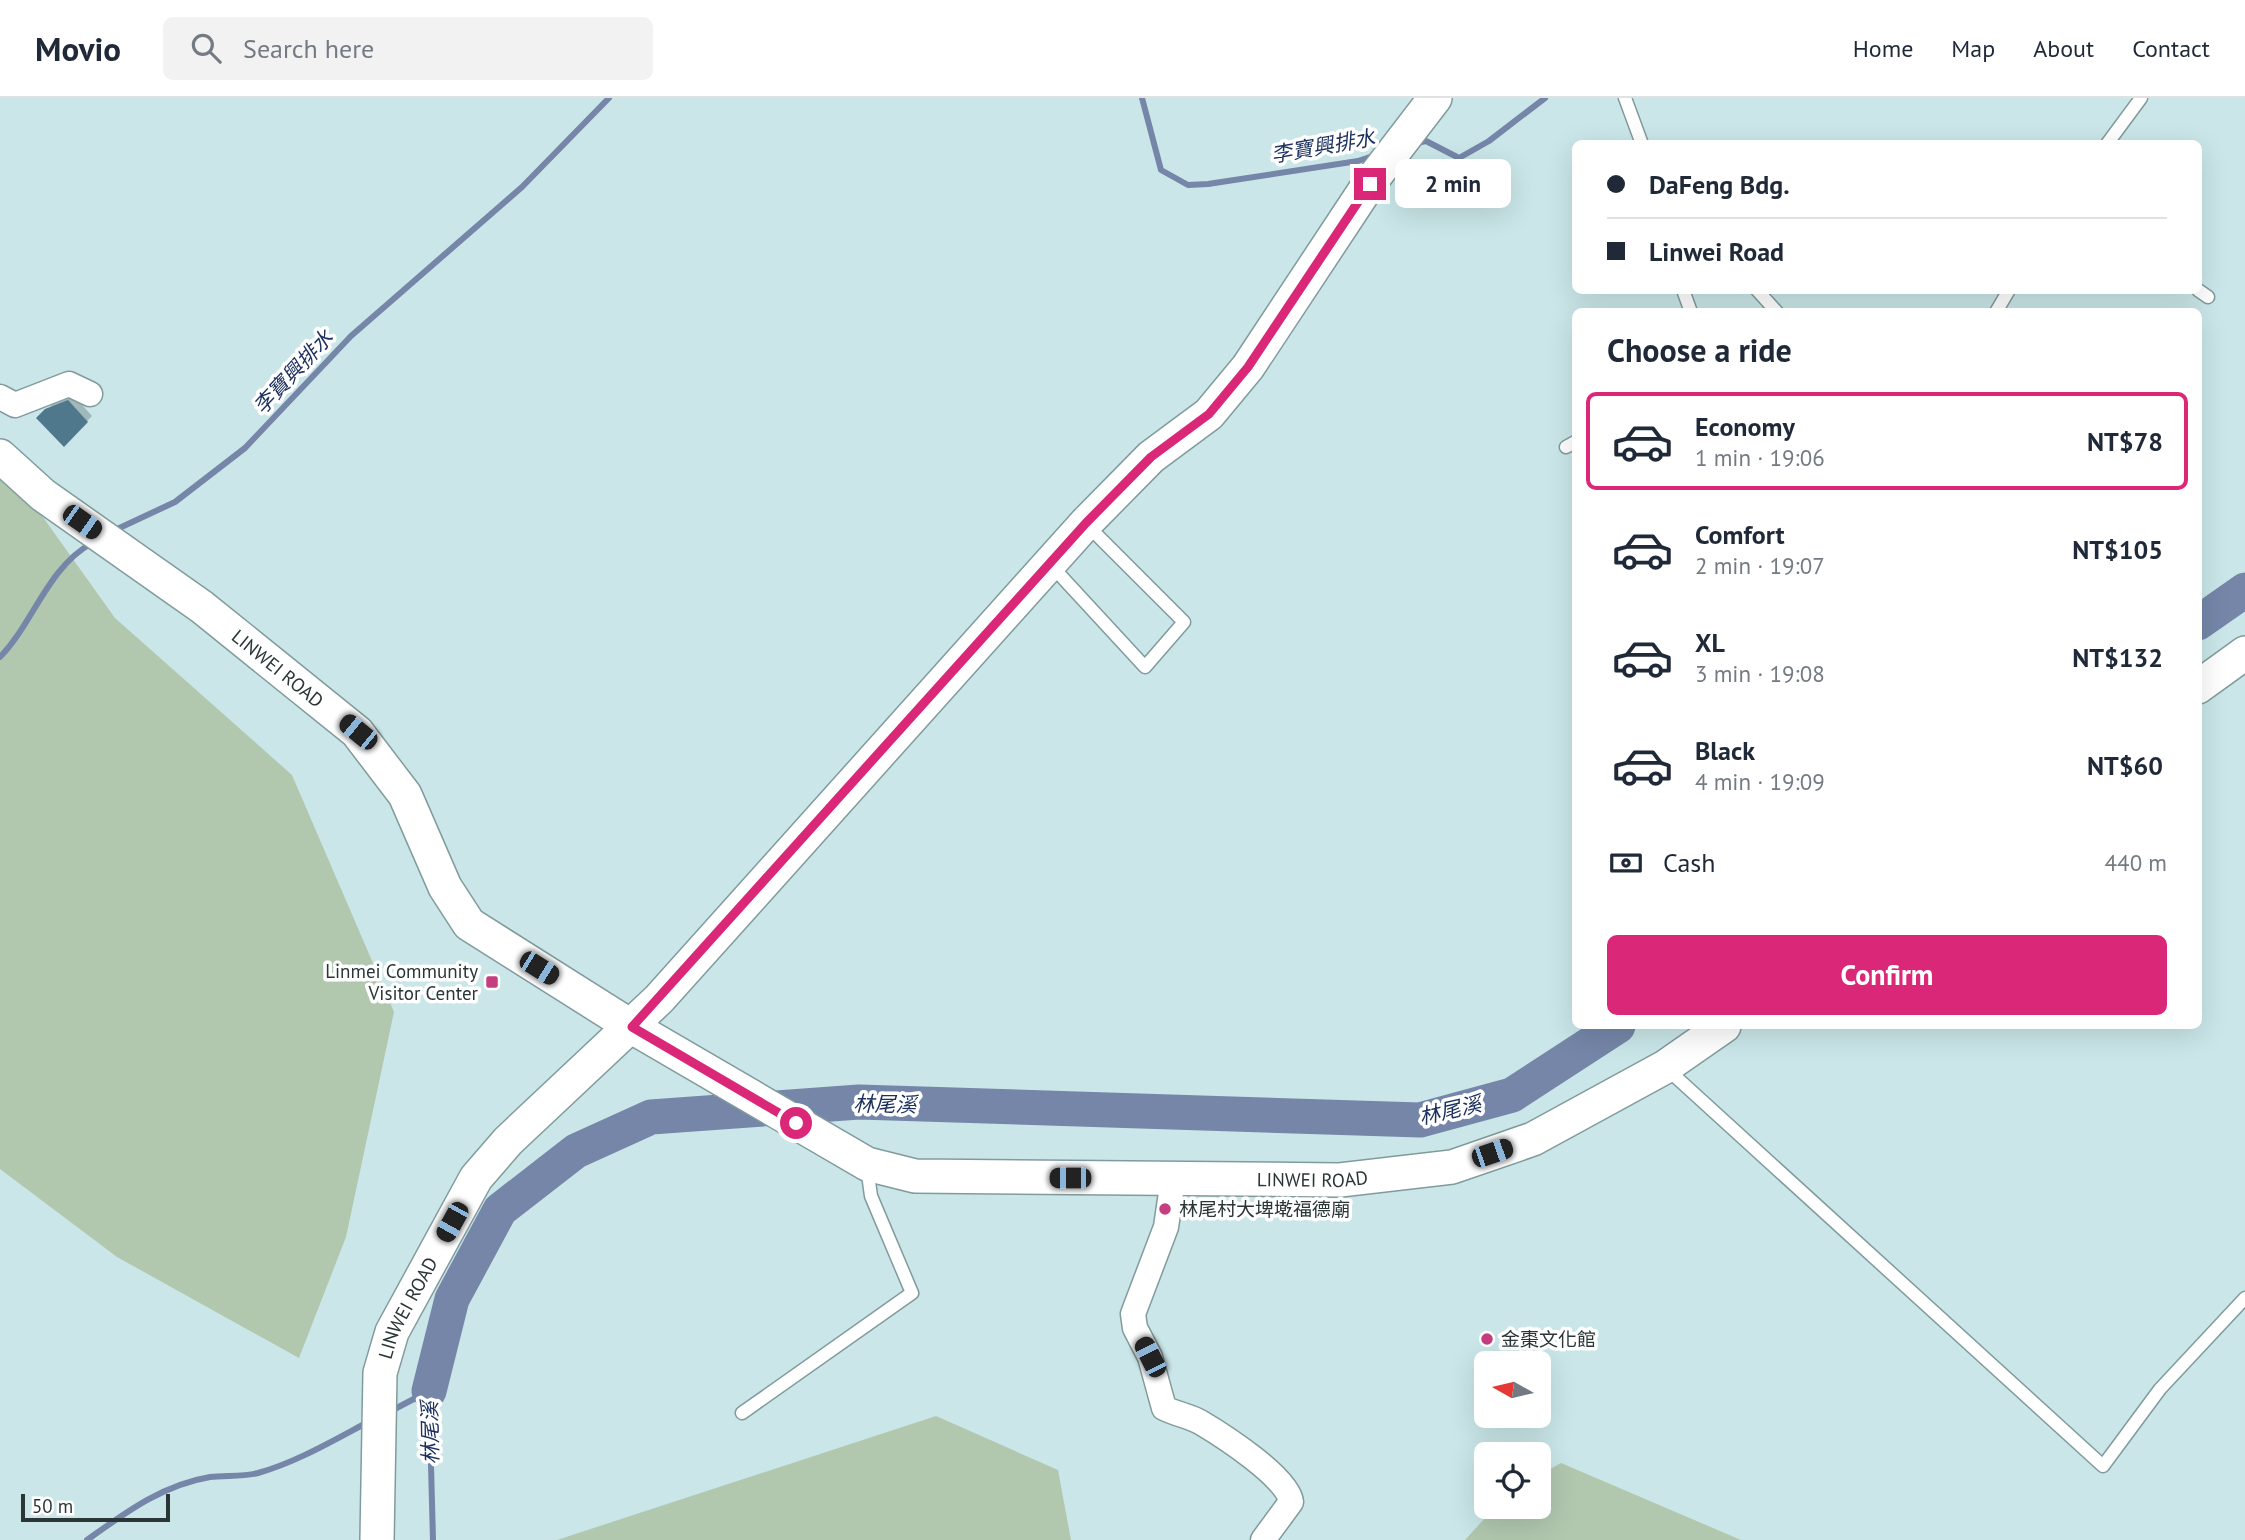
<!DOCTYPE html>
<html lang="en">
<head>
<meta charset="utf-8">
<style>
  body { margin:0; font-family:"PT Sans","Noto Sans TC",sans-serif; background:#f2f2f3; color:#1f2937; height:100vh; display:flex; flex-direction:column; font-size:26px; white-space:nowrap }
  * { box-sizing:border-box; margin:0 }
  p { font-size:23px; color:#747a83 }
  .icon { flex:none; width:38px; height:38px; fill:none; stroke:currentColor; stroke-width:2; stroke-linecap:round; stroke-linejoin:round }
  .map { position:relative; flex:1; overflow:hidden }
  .panel { position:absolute; left:1572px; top:210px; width:630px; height:721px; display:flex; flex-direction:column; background:#fff; border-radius:10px; box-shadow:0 7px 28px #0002 }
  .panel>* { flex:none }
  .banner { position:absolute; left:1572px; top:42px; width:630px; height:154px; border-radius:10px; box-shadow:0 7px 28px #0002; display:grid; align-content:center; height:154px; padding:0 35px; background:#fff }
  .needle { width:46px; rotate:278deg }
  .fabs { position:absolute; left:1474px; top:1253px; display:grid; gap:14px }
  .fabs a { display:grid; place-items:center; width:77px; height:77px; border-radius:10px; background:#fff; box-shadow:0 7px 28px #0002; font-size:35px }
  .scale { position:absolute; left:21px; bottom:18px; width:149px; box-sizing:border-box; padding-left:7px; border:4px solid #2a3536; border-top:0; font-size:19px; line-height:24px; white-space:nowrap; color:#2a3536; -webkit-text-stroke:5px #fff; paint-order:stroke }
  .end { position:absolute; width:32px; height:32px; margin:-16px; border:9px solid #db2777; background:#fff; box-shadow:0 0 0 4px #fff }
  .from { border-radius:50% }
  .bubble { position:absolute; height:49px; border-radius:10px; background:#fff; box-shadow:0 7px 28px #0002; font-size:23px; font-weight:800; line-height:49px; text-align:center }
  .car { position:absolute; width:21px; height:42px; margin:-21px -10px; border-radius:9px; box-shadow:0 0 5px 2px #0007; background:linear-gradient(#222 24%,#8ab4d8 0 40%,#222 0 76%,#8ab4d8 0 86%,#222 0) }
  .banner b { display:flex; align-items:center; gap:24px; height:66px; font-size:26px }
  .banner b+b { border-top:2px solid #e0e1e3 }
  .banner i { width:18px; height:18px; background:#1f2937 }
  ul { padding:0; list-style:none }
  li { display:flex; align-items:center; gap:21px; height:98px; margin:0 14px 10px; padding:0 21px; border:4px solid transparent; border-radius:10px }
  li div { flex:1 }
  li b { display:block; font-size:26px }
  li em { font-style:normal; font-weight:800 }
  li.current { border-color:#db2777 }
  li>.icon { width:63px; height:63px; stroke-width:1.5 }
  h2 { padding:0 35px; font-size:32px; line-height:84px }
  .pay { display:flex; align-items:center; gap:18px; height:77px; padding:0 35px; font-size:26px }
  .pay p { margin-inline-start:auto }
  .cta { display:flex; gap:14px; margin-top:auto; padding:14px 35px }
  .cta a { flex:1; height:80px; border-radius:10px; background:#db2777; color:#fff; font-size:28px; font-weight:800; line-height:80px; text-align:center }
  header { display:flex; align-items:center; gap:42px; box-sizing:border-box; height:98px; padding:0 35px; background:#fff; border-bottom:2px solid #e0e1e3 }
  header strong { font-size:33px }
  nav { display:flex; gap:38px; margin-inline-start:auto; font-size:24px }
  .search { width:490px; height:63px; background:#f2f2f3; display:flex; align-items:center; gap:18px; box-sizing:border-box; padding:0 24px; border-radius:10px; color:#747a83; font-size:26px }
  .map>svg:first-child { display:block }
</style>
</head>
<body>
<header>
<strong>Movio</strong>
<div class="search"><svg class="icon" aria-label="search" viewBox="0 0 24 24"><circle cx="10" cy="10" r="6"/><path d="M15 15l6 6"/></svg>Search here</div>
<nav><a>Home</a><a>Map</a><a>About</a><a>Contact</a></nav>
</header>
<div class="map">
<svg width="2245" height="1442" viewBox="0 0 2245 1442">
  <rect width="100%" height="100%" fill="#cae6e8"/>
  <g fill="#b1c8af">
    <polygon points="0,359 115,520 292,677 394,914 346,1139 299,1260 117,1159 0,1071"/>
    <polygon points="936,1318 1058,1372 1071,1442 557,1442"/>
    <polygon points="1561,1365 1741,1442 1465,1442 1495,1409 1538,1409 1538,1378"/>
  </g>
  <polygon fill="#0003" points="74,298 92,318 64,347 38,320 52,307"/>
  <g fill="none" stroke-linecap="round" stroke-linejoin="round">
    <g stroke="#7586a8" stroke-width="6">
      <polyline points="1142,0 1161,72 1188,87 1208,86 1358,63 1376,57"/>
      <polyline points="1417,45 1426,43 1459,60 1489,43 1545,0"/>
      <polyline points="113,433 175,404 245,350 351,238 522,89 609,0"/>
      <path d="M0 559C34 524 47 470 92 445"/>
      <polyline points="389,1314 429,1293 433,1442"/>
      <path d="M87 1442C125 1415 162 1387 210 1379 225 1377 242 1379 258 1375 297 1364 334 1342 370 1323"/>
    </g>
    <g stroke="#7586a8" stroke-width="35">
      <polyline points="2198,525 2245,492"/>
      <polyline points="429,1293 452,1201 500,1112 576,1053 651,1019 859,1004 1420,1022 1512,997 1618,928"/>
    </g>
  </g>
  <polygon fill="#50788d" points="68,302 88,324 64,349 36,320 45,311"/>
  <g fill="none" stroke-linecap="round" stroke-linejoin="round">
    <defs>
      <g id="lane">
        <polyline points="1625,0 1642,46"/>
        <polyline points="2107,46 2141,0"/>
        <polyline points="1683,192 1691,214"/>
        <polyline points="1757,192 1777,214"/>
        <polyline points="2198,192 2208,199"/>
        <polyline points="1996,214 2009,192"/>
        <polyline points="1566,349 1575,344"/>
        <polyline points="1049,465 1145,569 1184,524 1086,426"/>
        <polyline points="1666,970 2103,1368 2160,1291 2245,1200"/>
        <polyline points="742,1315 912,1195 871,1098 867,1069"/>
      </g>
      <g id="street">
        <polyline points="0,299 15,307 69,286 90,296"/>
        <path d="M1173 1081 1166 1129 1133 1216 1135 1230 1150 1259 1164 1310C1176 1316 1189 1318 1200 1324 1222 1337 1289 1380 1291 1404L1263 1442"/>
      </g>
      <g id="secondary">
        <path id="s1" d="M0 358 43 397 202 509 357 634 405 697 445 789 469 826 632 929 867 1066 915 1078 1340 1082 1452 1069 1533 1041 1665 969 1724 928"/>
        <polyline points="2198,589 2245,555"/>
        <path id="s2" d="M377 1442 380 1275 392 1234 476 1080 508 1043 659 901 1086 425 1151 359 1209 316 1248 269 1369 86 1435 0"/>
      </g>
    </defs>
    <use href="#lane" stroke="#819b9d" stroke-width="15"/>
    <use href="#street" stroke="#819b9d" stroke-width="27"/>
    <use href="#secondary" stroke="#819b9d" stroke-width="36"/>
    <use href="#lane" stroke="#fff" stroke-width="12"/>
    <use href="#street" stroke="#fff" stroke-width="24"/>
    <use href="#secondary" stroke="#fff" stroke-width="33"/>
  </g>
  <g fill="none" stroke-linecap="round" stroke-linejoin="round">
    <polyline stroke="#db2777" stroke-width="9" points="796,1025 632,929 1086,425 1151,359 1209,316 1248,269 1370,86"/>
  </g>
  <g fill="#c53e7f" stroke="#fff" stroke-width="2.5">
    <rect x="485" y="877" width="14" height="14" rx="3.5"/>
    <circle cx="1165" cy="1111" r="7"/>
    <circle cx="1487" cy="1241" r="7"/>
  </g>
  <g text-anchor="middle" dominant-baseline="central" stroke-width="7" stroke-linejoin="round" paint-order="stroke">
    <g font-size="19" fill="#2a3536" stroke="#fff">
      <text stroke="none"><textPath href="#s1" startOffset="350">LINWEI ROAD</textPath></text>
      <text stroke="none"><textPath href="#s1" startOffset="1587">LINWEI ROAD</textPath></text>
      <text stroke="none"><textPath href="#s2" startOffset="238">LINWEI ROAD</textPath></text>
    </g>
    <g font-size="19" fill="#2a3536" stroke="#fff" text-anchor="start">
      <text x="478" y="873" text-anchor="end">Linmei Community<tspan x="478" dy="22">Visitor Center</tspan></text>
      <text x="1179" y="1111">林尾村大埤墘福德廟</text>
      <text x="1501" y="1241">金棗文化館</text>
    </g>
    <g font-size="21" font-style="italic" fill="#1b305d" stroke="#fff">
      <text transform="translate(1323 48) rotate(-10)">李寶興排水</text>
      <text transform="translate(293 274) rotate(-47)">李寶興排水</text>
      <text transform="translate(885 1006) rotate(1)">林尾溪</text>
      <text transform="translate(1450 1012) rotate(-13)">林尾溪</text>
      <text transform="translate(430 1335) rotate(-91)">林尾溪</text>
    </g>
  </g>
</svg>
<div class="fabs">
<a><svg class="needle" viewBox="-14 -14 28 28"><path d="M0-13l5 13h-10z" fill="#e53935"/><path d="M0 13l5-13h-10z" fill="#747a83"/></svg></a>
<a><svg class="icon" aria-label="locate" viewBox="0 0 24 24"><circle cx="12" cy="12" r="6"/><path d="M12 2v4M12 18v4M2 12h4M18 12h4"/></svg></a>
</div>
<div class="scale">50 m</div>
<i class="end from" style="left:796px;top:1025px"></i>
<i class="end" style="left:1370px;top:86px"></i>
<div class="bubble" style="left:1395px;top:61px;width:116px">2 min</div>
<i class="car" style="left:82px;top:424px;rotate:125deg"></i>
<i class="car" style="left:358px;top:634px;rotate:309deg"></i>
<i class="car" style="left:539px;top:870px;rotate:122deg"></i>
<i class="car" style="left:1492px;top:1055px;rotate:71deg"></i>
<i class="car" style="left:1070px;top:1080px;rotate:270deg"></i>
<i class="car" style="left:452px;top:1124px;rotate:209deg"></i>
<i class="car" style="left:1150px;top:1259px;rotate:333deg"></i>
<div class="banner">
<b><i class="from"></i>DaFeng Bdg.</b>
<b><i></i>Linwei Road</b>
</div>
<section class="panel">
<h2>Choose a ride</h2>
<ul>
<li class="current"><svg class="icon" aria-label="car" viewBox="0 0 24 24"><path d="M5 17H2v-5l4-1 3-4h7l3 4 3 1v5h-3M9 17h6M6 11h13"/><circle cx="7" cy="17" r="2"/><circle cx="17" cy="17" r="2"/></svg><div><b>Economy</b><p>1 min · 19:06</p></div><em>NT$78</em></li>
<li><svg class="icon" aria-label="car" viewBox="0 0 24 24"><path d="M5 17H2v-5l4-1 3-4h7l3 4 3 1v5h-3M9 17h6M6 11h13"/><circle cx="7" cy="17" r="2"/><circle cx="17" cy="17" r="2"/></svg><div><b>Comfort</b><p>2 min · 19:07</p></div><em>NT$105</em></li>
<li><svg class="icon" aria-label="car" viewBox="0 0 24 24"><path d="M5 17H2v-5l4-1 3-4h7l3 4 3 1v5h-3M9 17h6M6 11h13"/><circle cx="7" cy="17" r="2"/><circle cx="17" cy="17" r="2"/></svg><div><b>XL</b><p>3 min · 19:08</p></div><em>NT$132</em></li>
<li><svg class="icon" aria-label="car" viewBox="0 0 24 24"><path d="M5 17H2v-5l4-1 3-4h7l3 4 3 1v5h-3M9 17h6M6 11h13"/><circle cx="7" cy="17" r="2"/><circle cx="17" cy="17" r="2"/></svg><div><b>Black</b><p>4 min · 19:09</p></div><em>NT$60</em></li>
</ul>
<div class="pay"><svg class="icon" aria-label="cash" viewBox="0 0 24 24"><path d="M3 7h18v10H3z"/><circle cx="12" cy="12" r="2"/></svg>Cash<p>440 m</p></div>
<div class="cta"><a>Confirm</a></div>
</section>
</div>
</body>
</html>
